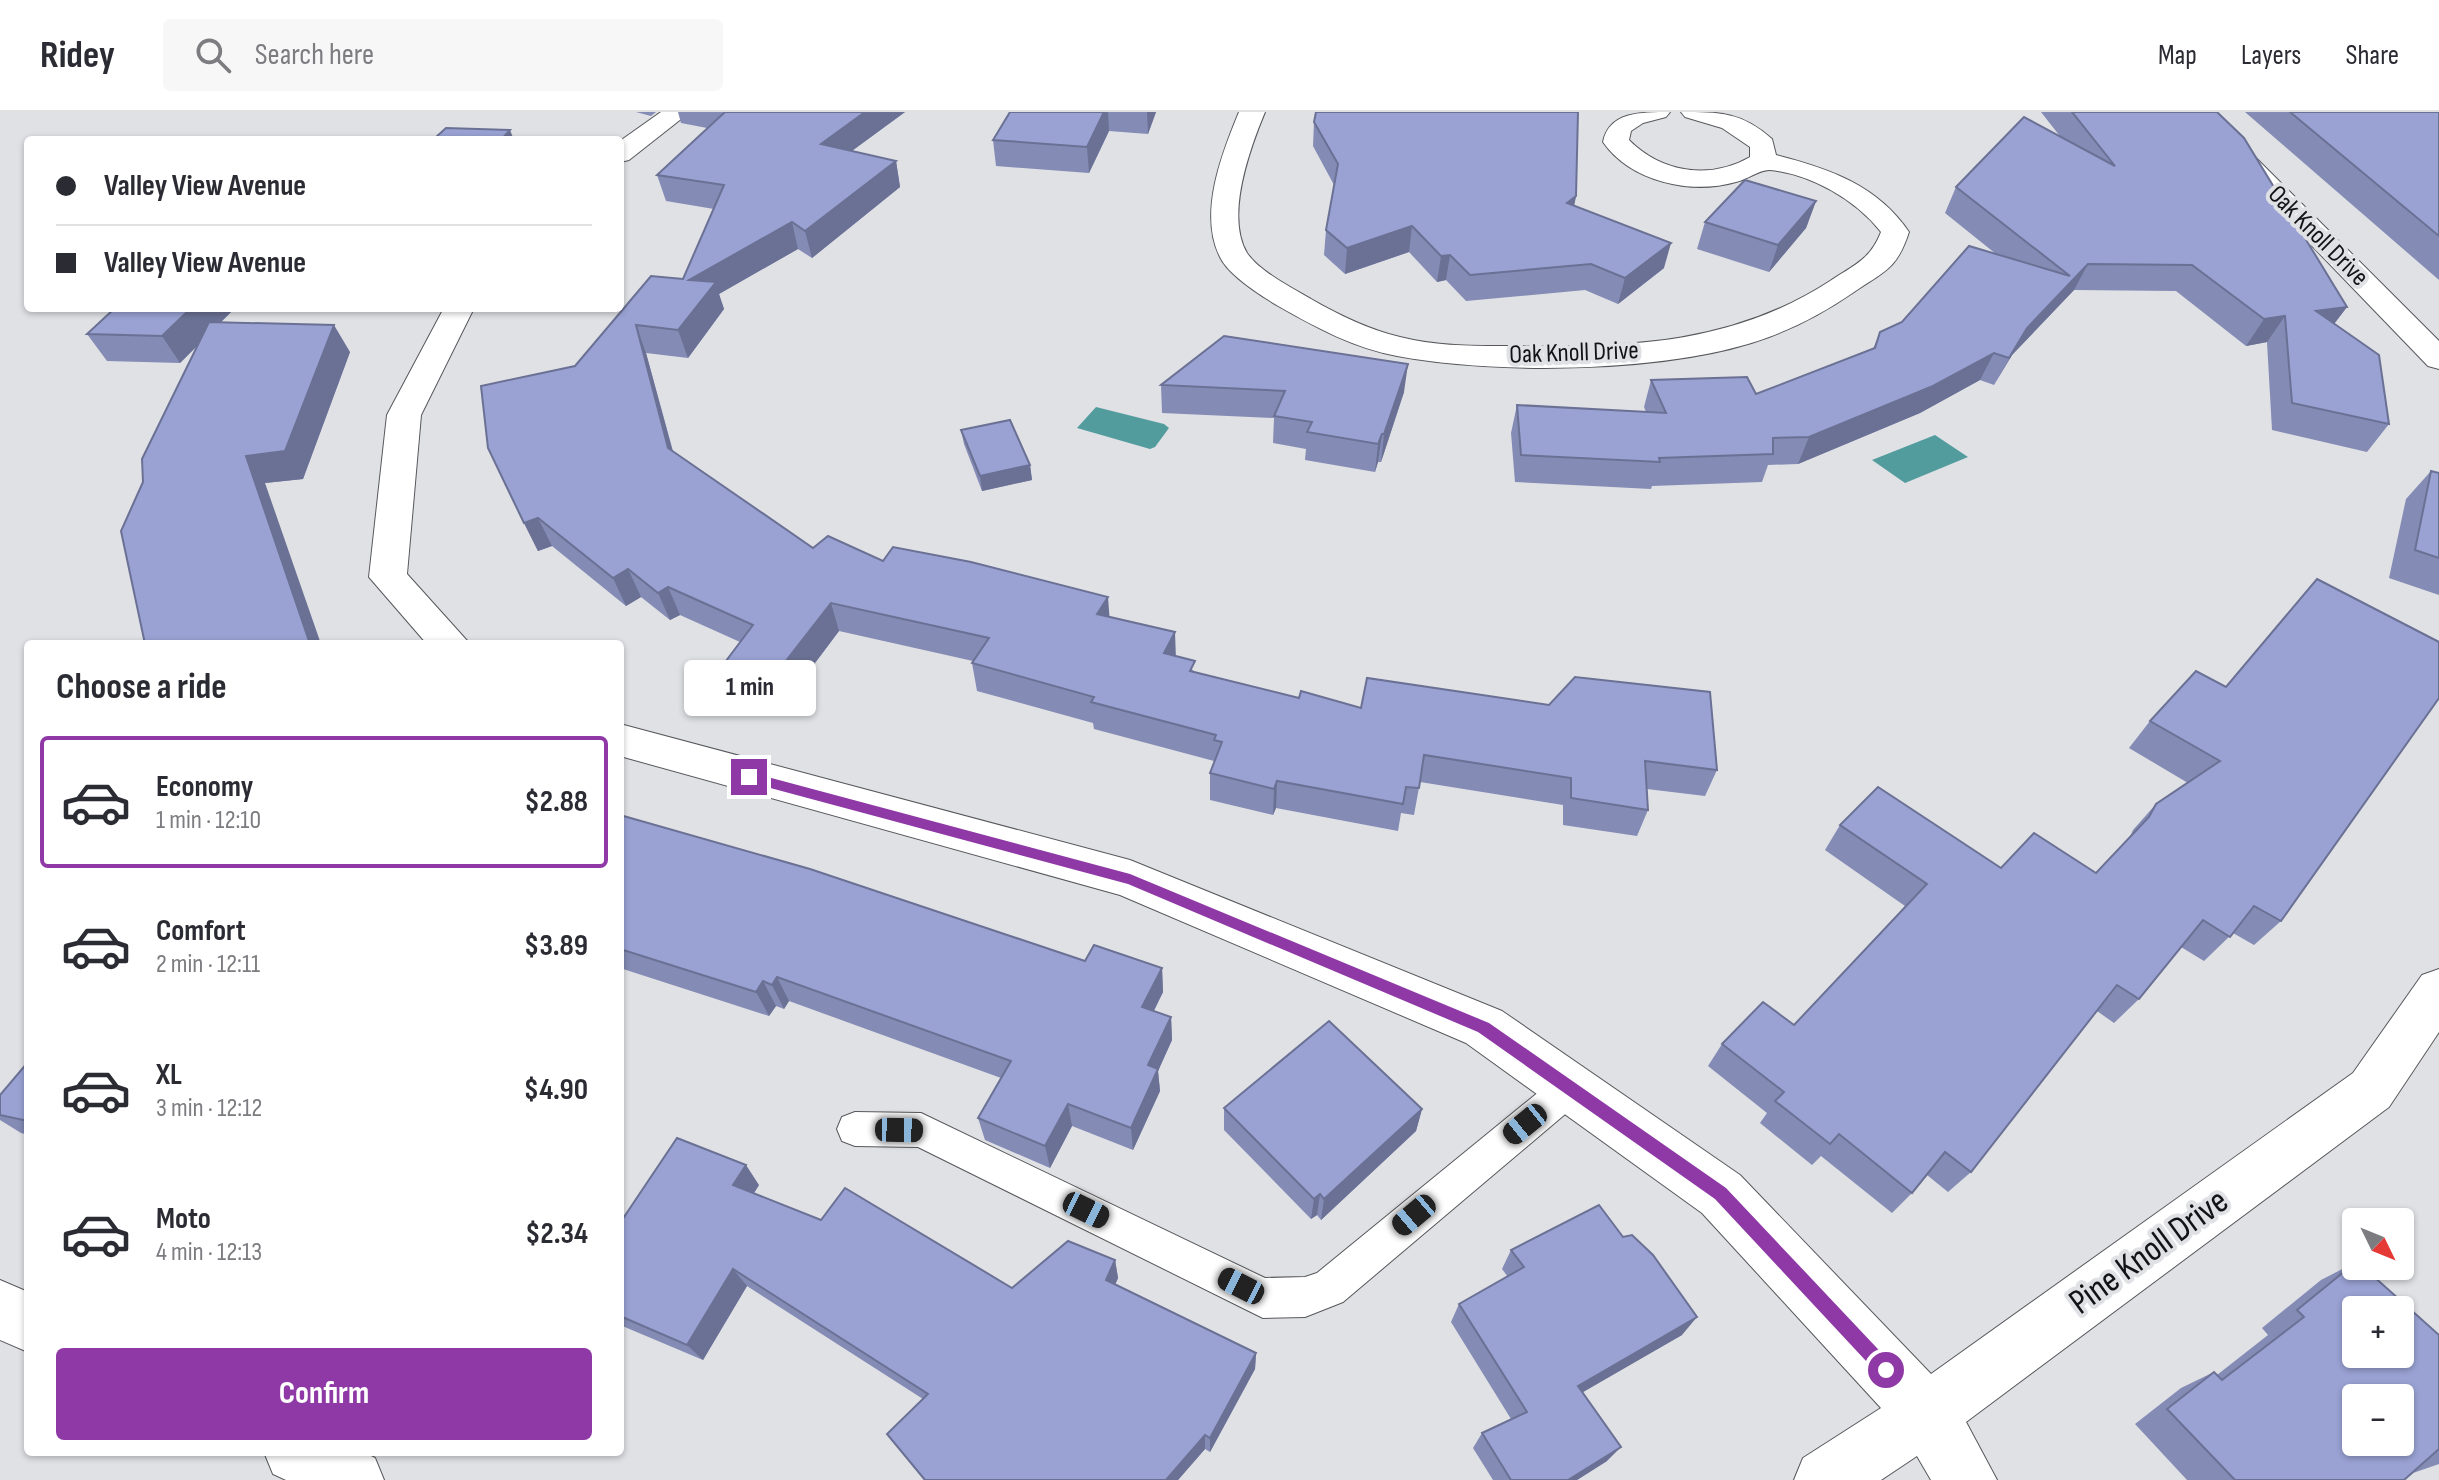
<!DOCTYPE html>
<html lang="en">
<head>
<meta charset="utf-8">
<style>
  body { margin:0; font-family:"Sofia Sans Condensed",sans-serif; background:#f7f7f7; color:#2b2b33; height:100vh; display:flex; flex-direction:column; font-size:30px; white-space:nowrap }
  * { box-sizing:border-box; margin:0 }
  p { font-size:26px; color:#7c7c81 }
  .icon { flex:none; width:44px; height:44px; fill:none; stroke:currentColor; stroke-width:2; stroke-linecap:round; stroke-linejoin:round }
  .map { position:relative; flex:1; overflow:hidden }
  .side { position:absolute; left:24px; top:528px; width:600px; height:816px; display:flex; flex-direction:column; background:#fff; border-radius:8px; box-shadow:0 2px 6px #0004 }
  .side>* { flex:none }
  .hud { position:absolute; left:24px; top:24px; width:600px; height:176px; border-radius:8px; box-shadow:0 2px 6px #0004; display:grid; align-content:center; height:176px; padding:0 32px; background:#fff }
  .needle { width:52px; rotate:133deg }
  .buttons { position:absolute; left:2342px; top:1096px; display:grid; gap:16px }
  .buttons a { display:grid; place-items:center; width:72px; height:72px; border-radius:8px; background:#fff; box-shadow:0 2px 6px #0004; font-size:40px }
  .end { position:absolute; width:36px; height:36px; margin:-18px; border:10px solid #8f39a6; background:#fff; box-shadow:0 0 0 4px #fff }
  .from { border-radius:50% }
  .bubble { position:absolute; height:56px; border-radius:8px; background:#fff; box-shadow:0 2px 6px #0004; font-size:26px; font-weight:700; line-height:56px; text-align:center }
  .car { position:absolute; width:24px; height:48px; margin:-24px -12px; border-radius:10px; box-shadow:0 0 6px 2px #0007; background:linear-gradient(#222 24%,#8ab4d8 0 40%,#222 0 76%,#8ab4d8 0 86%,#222 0) }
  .hud b { display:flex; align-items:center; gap:28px; height:76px; font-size:30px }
  .hud b+b { border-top:2px solid #e1e1e2 }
  .hud i { width:20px; height:20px; background:#2b2b33 }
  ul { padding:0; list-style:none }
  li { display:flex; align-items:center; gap:24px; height:132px; margin:0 16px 12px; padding:0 16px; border:4px solid transparent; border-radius:8px }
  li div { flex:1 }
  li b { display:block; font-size:30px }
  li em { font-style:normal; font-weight:700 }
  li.current { border-color:#8f39a6 }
  li>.icon { width:72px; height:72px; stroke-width:1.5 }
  h2 { padding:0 32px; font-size:36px; line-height:96px }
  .action { display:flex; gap:16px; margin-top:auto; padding:16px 32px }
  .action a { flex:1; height:92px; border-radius:8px; background:#8f39a6; color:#fff; font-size:32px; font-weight:700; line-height:92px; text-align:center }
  header { display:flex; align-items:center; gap:48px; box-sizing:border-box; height:112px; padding:0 40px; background:#fff; border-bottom:2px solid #e1e1e2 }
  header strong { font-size:38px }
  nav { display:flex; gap:44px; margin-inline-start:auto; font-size:28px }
  .search { width:560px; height:72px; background:#f7f7f7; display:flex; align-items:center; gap:20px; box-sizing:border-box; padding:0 28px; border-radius:8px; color:#7c7c81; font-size:30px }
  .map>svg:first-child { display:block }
</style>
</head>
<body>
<header>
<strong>Ridey</strong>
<div class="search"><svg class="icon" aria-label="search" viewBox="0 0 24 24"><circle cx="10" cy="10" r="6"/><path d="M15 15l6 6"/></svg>Search here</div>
<nav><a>Map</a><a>Layers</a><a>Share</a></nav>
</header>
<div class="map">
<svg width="2439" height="1368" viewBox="0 0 2439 1368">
  <rect width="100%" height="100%" fill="#e0e1e5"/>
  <g fill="#539c9e">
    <polygon points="1096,295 1164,312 1169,316 1155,335 1150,337 1077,316"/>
    <polygon points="1935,323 1968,345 1905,371 1872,348"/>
  </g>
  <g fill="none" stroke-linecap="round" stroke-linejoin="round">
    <defs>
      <polygon id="lane" points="1570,960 1583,965 1588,976 1583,987 1343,1190 1305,1205 1263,1206 918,1035 855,1034 842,1029 837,1017 842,1005 855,1000 921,1001 1265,1166 1305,1165 1317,1161 1557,965"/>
      <g id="street">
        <polygon points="661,0 690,0 629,48 620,50 620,29"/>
        <path d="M1239 0H1265C1250 36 1225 104 1247 141 1259 159 1292 176 1311 187 1339 203 1367 217 1400 225 1439 235 1480 234 1521 234 1631 236 1735 231 1830 169 1854 153 1870 148 1881 120 1856 88 1811 62 1770 58 1761 57 1746 68 1736 70 1691 83 1631 70 1603 30 1609 0 1640 0 1670 0L1666 5 1643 11 1631 19 1629 28C1662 61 1710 68 1750 45V35L1722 16 1685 5 1681 0C1720 0 1742 0 1772 27L1776 43C1830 57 1877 73 1909 120 1897 157 1885 159 1854 180 1828 198 1799 214 1769 225 1673 261 1497 263 1397 244 1354 236 1317 216 1280 195 1263 185 1229 164 1220 145 1198 102 1222 41 1239 0Z"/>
        <polygon points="2183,0 2210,0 2439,229 2439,257 2428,254"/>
        <polygon points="444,196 474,196 421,303 407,462 470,532 427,532 369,465 387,303"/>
        <polygon points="620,612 1130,748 1502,899 1740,1063 1931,1262 2353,961 2422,863 2439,857 2439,920 2389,995 1966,1310 1997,1368 1931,1368 1917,1344 1881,1368 1794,1368 1803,1346 1881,1296 1702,1101 1466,931 1120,783 620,644"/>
        <polygon points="0,1168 28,1180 28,1240 0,1228"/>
        <polygon points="264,1340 363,1340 375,1346 384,1368 286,1368 273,1362"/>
      </g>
    </defs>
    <use href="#lane" stroke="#57585c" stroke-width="2"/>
    <use href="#street" stroke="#57585c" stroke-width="2"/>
    <use href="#lane" fill="#fff" fill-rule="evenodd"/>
    <use href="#street" fill="#fff" fill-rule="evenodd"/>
  </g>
  <g fill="#848bb5">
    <polygon points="636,0 656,0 651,4"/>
    <polygon points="678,0 905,0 852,39 896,49 900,75 812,146 798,137 719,182 724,197 688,246 646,241 673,339 813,436 883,449 1109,504 1176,544 1195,560 1299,586 1361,596 1717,658 1705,684 1647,677 1648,698 1637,724 1563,713 1563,693 1420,670 1414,703 1401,701 1398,719 1276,696 1273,703 1210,688 1210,661 1214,649 1094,617 1093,611 977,579 972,551 973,549 839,519 782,595 734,580 723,553 740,530 680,503 670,508 641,485 626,494 552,434 538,439 524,411 575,254 683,167 714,97 666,89 657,63 707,16 681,11"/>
    <polygon points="1010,0 1156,0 1148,22 1109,19 1089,61 996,54 993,28"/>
    <polygon points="2041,0 2217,0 2347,195 2334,212 2389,312 2367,340 2272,318 2267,230 2246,234 2176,179 2074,178 2012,243 1994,273 1980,268 1920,301 1798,352 1768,353 1762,370 1652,374 1651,377 1515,370 1511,321 1517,293 1646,300 1644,295 1651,268 1756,282 1873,237 1880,220 1902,210 1996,142 1945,101 1956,75 2059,23"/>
    <polygon points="2245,0 2439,0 2439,168"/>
    <polygon points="1314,10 1576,84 1574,93 1664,156 1618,192 1585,178 1466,189 1446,168 1437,170 1409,140 1345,162 1324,143 1326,118 1334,73 1313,34"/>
    <polygon points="1816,89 1806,116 1769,160 1697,137 1705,110"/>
    <polygon points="235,196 221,210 350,240 303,367 265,371 143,370 198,233 180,251 107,249 87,222"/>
    <polygon points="1161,273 1404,280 1381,350 1378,350 1375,360 1305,348 1306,337 1273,331 1274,306 1162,301"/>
    <polygon points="961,318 1030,353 1032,368 982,379 964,332"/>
    <polygon points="2431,359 2439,361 2439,483 2389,466 2406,387"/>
    <polygon points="2196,559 2281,809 2254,833 2233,821 2204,849 2181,835 2139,887 2114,911 2097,899 1971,1060 1948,1080 1927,1063 1912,1081 1892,1101 1821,1044 1812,1053 1760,1011 1767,1001 1708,954 1722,932 1794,913 1905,794 1825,738 1840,713 2001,756 2096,761 2129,727 2133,718 2156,692 2188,671 2129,636 2150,609"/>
    <polygon points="620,703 1085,849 1162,856 1163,880 1154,899 1171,905 1172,928 1158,959 1160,979 1133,1038 1072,1014 1050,1056 985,1028 978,1006 1001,966 789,889 784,897 776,894 769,904 620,856"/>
    <polygon points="28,950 28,1023 21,1021 0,1008 0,983"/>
    <polygon points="1224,996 1422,997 1416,1019 1321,1108 1317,1103 1311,1107 1224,1018"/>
    <polygon points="759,1073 754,1081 821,1108 1012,1176 1115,1148 1118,1166 1115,1173 1256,1241 1255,1257 1210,1340 1205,1337 1178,1368 924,1368 887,1322 923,1287 747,1174 703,1248 620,1213 620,1111"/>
    <polygon points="1511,1138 1682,1223 1582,1280 1607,1349 1577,1368 1493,1368 1473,1336 1482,1321 1511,1307 1451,1210 1459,1192 1508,1165 1502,1157"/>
    <polygon points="2356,1150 2439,1223 2439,1352 2413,1361 2404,1368 2187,1368 2135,1312 2181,1276 2214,1260 2217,1263 2268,1223 2262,1216 2321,1168"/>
  </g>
  <g fill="#6b7194">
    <polygon points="865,0 905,0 827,57 821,32"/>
    <polygon points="1104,0 1108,0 1109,19 1089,61 1087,35"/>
    <polygon points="1147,0 1156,0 1148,22"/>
    <polygon points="510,18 514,28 501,28"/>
    <polygon points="896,49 900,75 812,146 805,119"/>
    <polygon points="1576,84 1571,110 1567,91"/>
    <polygon points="1816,89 1806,116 1769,160 1778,133"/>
    <polygon points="792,110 798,137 719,182 724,197 688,246 678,218 689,168"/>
    <polygon points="1412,114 1409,140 1345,162 1347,136"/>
    <polygon points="1671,131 1664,156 1618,192 1625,166"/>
    <polygon points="1450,143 1446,168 1437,170 1441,144"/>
    <polygon points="2088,152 2074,178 2012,243 1994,273 2027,216"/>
    <polygon points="2347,195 2327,221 2316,199"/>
    <polygon points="191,196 235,196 180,251 162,224"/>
    <polygon points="2285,204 2267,230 2246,234 2264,207"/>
    <polygon points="334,213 350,240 303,367 265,371 321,532 310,532 246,344"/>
    <polygon points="636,213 646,241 679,363 668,336"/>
    <polygon points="1994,241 1980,268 1920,301 1798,352 1809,325"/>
    <polygon points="1408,252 1404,280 1381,350 1384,322"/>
    <polygon points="1382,322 1378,350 1375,360 1378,332"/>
    <polygon points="1030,353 1032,368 982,379 980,364"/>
    <polygon points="538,406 552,434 538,439 524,411"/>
    <polygon points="628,457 641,485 626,494 613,466"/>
    <polygon points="668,475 680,503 670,508 658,481"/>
    <polygon points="1108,485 1110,512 1097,502"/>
    <polygon points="831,491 839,519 782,595 771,568"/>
    <polygon points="1175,520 1176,548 1164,541"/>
    <polygon points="1277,669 1276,696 1273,703 1274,677"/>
    <polygon points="1162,856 1163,880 1144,918 1142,895"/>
    <polygon points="777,865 789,889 784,897 772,873"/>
    <polygon points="763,869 776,894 769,904 756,880"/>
    <polygon points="1171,905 1172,928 1158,959 1160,979 1133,1038 1131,1016 1148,953"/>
    <polygon points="1068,992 1072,1014 1050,1056 1045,1034"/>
    <polygon points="1422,997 1416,1019 1321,1108 1324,1087"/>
    <polygon points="746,1053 759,1073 747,1092 733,1073"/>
    <polygon points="1320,1082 1317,1103 1311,1107 1314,1087"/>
    <polygon points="1115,1148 1118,1166 1109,1186 1106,1168"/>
    <polygon points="733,1157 747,1174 703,1248 687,1233"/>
    <polygon points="1697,1205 1682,1223 1566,1290 1578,1274"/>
    <polygon points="1256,1241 1255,1257 1210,1340 1210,1326"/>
    <polygon points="1205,1323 1205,1337 1178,1368 1166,1368"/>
    <polygon points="1621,1335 1607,1349 1577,1368 1568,1368"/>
  </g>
  <g fill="#99a2d3" stroke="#6b7194" stroke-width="2" fill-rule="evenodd">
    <polygon points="725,0 865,0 821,32 896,49 805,119 792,110 689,168 716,170 678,218 636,213 668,336 813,436 828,424 883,449 893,435 971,450 1108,485 1097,502 1175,520 1164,541 1195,549 1190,559 1299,586 1301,579 1361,596 1367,566 1549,593 1575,565 1710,580 1717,658 1645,649 1648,698 1571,686 1571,666 1424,643 1419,676 1406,675 1403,692 1277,669 1274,677 1210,661 1222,630 1214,628 1216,623 1091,590 1094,585 972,551 989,526 831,491 771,568 723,553 753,513 668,475 658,481 628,457 613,466 538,406 524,411 488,336 481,274 575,254 651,164 683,167 724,73 657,63"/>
    <polygon points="1010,0 1104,0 1087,35 993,28"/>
    <polygon points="1316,0 1578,0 1576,84 1567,91 1671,131 1625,166 1591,152 1470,163 1450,143 1441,144 1412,114 1347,136 1326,118 1338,52 1314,10"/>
    <polygon points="2072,0 2217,0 2244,26 2347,195 2316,199 2379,243 2389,312 2292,291 2285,204 2264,207 2192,153 2088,152 2027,216 2009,246 1994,241 1933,274 1809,325 1773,326 1773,342 1659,346 1660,350 1521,343 1517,293 1666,301 1651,268 1747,265 1756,282 1875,236 1880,220 1902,210 1969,134 2070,164 1956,75 2024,5 2115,54"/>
    <polygon points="2290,0 2439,0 2439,124"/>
    <polygon points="446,16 510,18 501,28 425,28 427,26 435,26"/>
    <polygon points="1745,68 1816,89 1778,133 1705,110"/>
    <polygon points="115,196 191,196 162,224 87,222"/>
    <polygon points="209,210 334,213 285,339 246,344 310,532 145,532 121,419 143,370 142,347"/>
    <polygon points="1224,224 1408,252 1384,322 1382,322 1378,332 1307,320 1312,310 1274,304 1285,279 1161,273"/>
    <polygon points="1010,308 1030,353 980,364 961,318"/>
    <polygon points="2431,359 2439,361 2439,446 2415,438"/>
    <polygon points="2317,467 2439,530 2439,586 2281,809 2254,794 2230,825 2203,808 2139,887 2117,873 1971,1060 1945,1040 1912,1081 1839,1022 1830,1032 1775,989 1784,980 1722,932 1763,890 1794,913 1927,772 1840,713 1878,675 2001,756 2034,721 2096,761 2149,705 2156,692 2220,649 2150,609 2196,559 2226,575"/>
    <polygon points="620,703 810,757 1085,849 1094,833 1162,856 1142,895 1171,905 1148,953 1158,957 1131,1016 1068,992 1045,1034 978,1006 1011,949 777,865 772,873 763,869 756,880 620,837"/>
    <polygon points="1329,909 1422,997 1324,1087 1320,1082 1314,1087 1224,996"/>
    <polygon points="28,950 28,1009 0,1003 0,983"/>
    <polygon points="677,1026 746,1053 733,1073 821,1108 845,1076 1012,1176 1068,1129 1115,1148 1106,1168 1256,1241 1210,1326 1205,1323 1166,1368 925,1368 887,1322 928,1282 733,1157 687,1233 620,1204 620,1111"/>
    <polygon points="1599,1093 1623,1125 1632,1123 1653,1143 1697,1205 1578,1274 1621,1335 1568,1368 1511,1368 1482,1321 1527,1300 1459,1192 1524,1155 1511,1138"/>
    <path d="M2356 1150V1154H2362L2439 1223V1337L2404 1368H2235L2167 1297 2214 1260 2222 1268 2304 1205 2297 1198ZM2356 1198H2400V1242H2356ZM2356 1286H2400V1330H2356Z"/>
  </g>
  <polygon fill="#8f39a6" points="749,660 1130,762 1489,911 1726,1076 1892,1252 1895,1258 1892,1264 1886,1267 1880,1264 1715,1087 1478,920 1128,772 744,669 743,665"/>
  <g text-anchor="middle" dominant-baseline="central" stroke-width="8" stroke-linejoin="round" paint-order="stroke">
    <g font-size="26" fill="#121314" stroke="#e0e1e5">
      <text transform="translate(2318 124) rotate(45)">Oak Knoll Drive</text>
      <text transform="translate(1574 241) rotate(-2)">Oak Knoll Drive</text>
    </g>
    <g font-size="36" fill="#121314" stroke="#e0e1e5">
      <text transform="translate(2149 1140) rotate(-36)">Pine Knoll Drive</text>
    </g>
  </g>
</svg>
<div class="buttons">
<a><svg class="needle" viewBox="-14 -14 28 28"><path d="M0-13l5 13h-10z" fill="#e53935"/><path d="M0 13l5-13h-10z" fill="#7c7c81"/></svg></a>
<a>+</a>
<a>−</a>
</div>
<i class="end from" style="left:1886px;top:1258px"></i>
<i class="end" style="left:749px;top:665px"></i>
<div class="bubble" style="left:684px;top:548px;width:132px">1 min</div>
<i class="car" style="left:1525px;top:1012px;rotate:231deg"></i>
<i class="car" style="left:899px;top:1018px;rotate:91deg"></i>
<i class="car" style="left:1086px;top:1098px;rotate:116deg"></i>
<i class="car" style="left:1414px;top:1103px;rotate:230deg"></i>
<i class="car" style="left:1241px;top:1174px;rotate:297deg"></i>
<div class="hud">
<b><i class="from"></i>Valley View Avenue</b>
<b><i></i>Valley View Avenue</b>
</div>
<section class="side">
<h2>Choose a ride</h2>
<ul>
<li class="current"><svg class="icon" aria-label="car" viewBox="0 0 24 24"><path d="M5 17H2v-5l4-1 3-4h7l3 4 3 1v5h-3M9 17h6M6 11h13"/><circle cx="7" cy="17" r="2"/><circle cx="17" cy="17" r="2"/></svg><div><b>Economy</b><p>1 min · 12:10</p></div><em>$2.88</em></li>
<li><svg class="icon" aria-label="car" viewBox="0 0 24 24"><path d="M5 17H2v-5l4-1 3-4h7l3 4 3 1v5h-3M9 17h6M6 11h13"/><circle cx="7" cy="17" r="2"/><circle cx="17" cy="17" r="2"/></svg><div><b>Comfort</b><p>2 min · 12:11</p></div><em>$3.89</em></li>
<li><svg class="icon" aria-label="car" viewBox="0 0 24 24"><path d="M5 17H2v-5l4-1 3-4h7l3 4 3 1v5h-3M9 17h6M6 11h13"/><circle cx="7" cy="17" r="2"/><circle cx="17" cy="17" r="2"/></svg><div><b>XL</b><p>3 min · 12:12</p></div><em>$4.90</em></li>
<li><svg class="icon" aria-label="car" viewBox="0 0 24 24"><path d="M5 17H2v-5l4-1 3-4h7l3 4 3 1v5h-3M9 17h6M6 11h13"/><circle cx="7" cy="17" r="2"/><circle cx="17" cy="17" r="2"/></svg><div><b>Moto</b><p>4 min · 12:13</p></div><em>$2.34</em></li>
</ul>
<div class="action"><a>Confirm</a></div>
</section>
</div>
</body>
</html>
